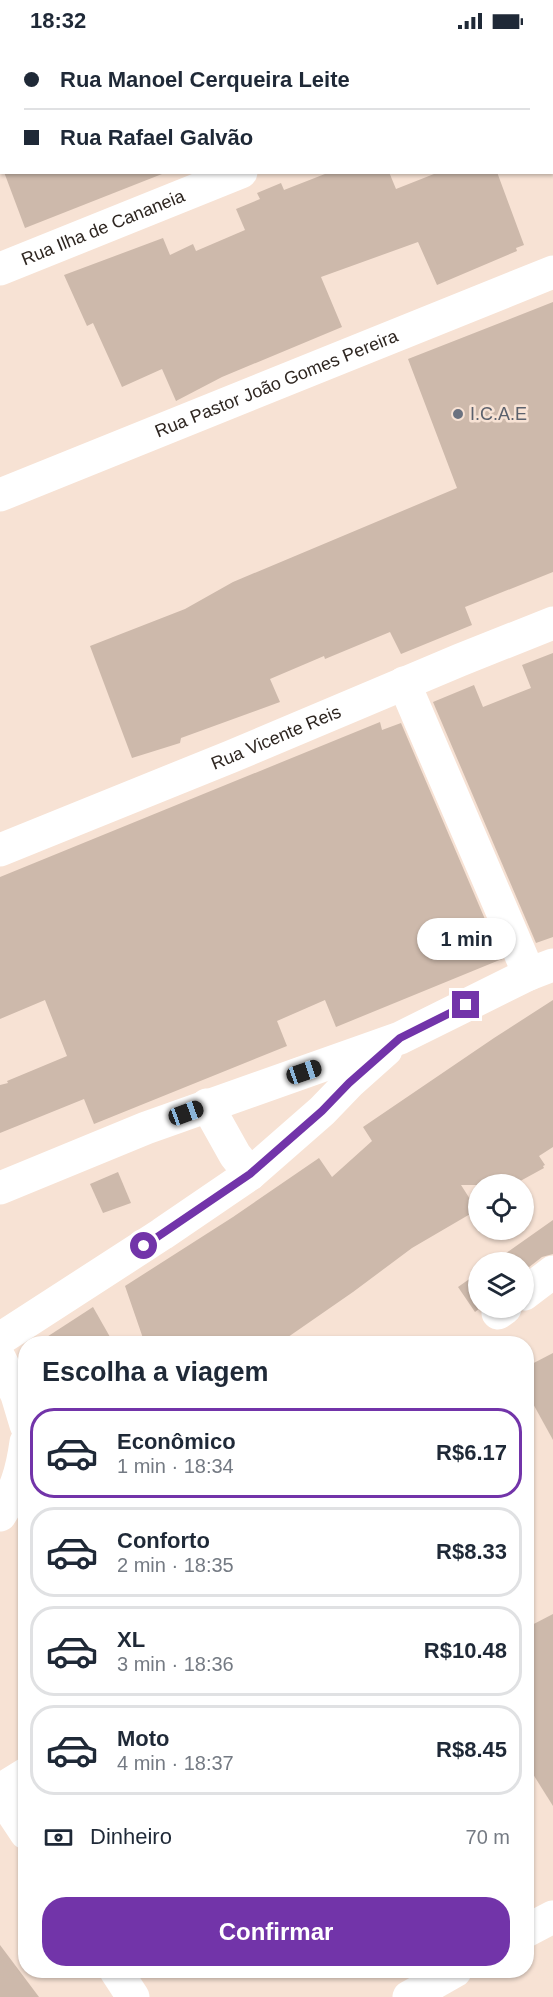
<!DOCTYPE html>
<html lang="pt">
<head>
<meta charset="utf-8">
<style>
  body { margin:0; font-family:Helvetica,sans-serif; background:#f6f6f7; color:#1f2937; height:100vh; display:flex; flex-direction:column; font-size:22px; white-space:nowrap }
  * { box-sizing:border-box; margin:0 }
  p { font-size:20px; color:#747a83 }
  .icon { flex:none; width:33px; height:33px; fill:none; stroke:currentColor; stroke-width:2; stroke-linecap:round; stroke-linejoin:round }
  .map { position:relative; flex:1; overflow:hidden }
  .drawer { position:absolute; left:18px; top:1294px; width:516px; height:642px; display:flex; flex-direction:column; background:#fff; border-radius:24px; box-shadow:0 2px 4px #0004 }
  .drawer>* { flex:none }
  .hud { position:absolute; left:0px; top:0px; width:554px; height:132px; box-shadow:0 2px 4px #0004; display:grid; align-content:center; height:132px; padding:0 24px; background:#fff }
  .buttons { position:absolute; left:468px; top:1132px; display:grid; gap:12px }
  .buttons a { display:grid; place-items:center; width:66px; height:66px; border-radius:50%; background:#fff; box-shadow:0 2px 4px #0004; font-size:30px }
  .end { position:absolute; width:27px; height:27px; margin:-14px; border:8px solid #7234a9; background:#fff; box-shadow:0 0 0 3px #fff }
  .from { border-radius:50% }
  .bubble { position:absolute; height:42px; border-radius:21px; background:#fff; box-shadow:0 2px 4px #0004; font-size:20px; font-weight:800; line-height:42px; text-align:center }
  .car { position:absolute; width:18px; height:36px; margin:-18px -9px; border-radius:8px; box-shadow:0 0 4px 2px #0007; background:linear-gradient(#222 24%,#8ab4d8 0 40%,#222 0 76%,#8ab4d8 0 86%,#222 0) }
  .hud b { display:flex; align-items:center; gap:21px; height:57px; font-size:22px }
  .hud b+b { border-top:2px solid #e0e1e3 }
  .hud i { width:15px; height:15px; background:#1f2937 }
  ul { padding:0; list-style:none }
  li { display:flex; align-items:center; gap:18px; height:90px; margin:0 12px 9px; padding:0 12px; border:3px solid #e0e1e3; border-radius:24px }
  li div { flex:1 }
  li b { display:block; font-size:22px }
  li em { font-style:normal; font-weight:800 }
  li.active { border-color:#7234a9 }
  li>.icon { width:54px; height:54px; stroke-width:1.5 }
  h2 { padding:0 24px; font-size:27px; line-height:72px }
  .pay { display:flex; align-items:center; gap:15px; height:66px; padding:0 24px; font-size:22px }
  .pay p { margin-inline-start:auto }
  .cta { display:flex; gap:12px; margin-top:auto; padding:12px 24px }
  .cta a { flex:1; height:69px; border-radius:24px; background:#7234a9; color:#fff; font-size:24px; font-weight:800; line-height:69px; text-align:center }
  .status { display:flex; justify-content:space-between; align-items:center; height:42px; padding:0 30px; background:#fff; direction:ltr }
  .status svg { height:16px; fill:currentColor }
  .map>svg:first-child { display:block }
</style>
</head>
<body>
<div class="status"><b>18:32</b><svg viewBox="0 0 49 12"><path d="M0 12V9h3v3zM5 12V6h3v6zM10 12V3h3v9zM15 12V0h3v12zM26 1h20v11H26zM47 4h2v5h-2z"/></svg></div>
<div class="map">
<svg width="553" height="1955" viewBox="0 0 553 1955">
  <rect width="100%" height="100%" fill="#f7e2d4"/>
  <g fill="#cdb9ab">
    <polygon points="4,130 162,130 162,132 25,186"/>
    <polygon points="330,130 389,130 396,147 439,130 497,130 524,203 516,206 517,209 437,243 418,200 321,235 342,285 222,335 176,359 162,327 122,345 93,281 87,284 64,233 163,196 170,213 193,202 196,209 245,188 236,167 260,157 257,151 281,141 284,148"/>
    <polygon points="553,260 553,530 465,565 472,583 401,612 390,590 325,617 324,614 270,637 280,660 181,696 180,701 132,716 90,604 185,567 233,540 457,446 408,317"/>
    <polygon points="553,611 553,895 536,901 433,660 474,643 483,665 531,646 522,623"/>
    <polygon points="380,680 382,688 401,681 502,917 336,985 325,958 277,979 287,1004 94,1082 84,1057 0,1091 0,1043 8,1041 7,1039 67,1014 45,958 0,977 0,835"/>
    <polygon points="553,958 553,1105 539,1114 545,1123 543,1124 544,1126 513,1143 461,1143 477,1168 412,1206 353,1250 278,1302 145,1302 125,1244 233,1175 319,1116 332,1135 372,1099 363,1085 494,996"/>
    <polygon points="118,1130 131,1161 103,1171 90,1142"/>
    <polygon points="553,1178 553,1212 542,1215 524,1229 524,1221 492,1221"/>
    <polygon points="478,1231 478,1266 480,1266 475,1270 458,1245"/>
    <polygon points="93,1265 114,1302 36,1302"/>
    <polygon points="553,1311 553,1398 526,1349 526,1325"/>
    <polygon points="553,1572 553,1764 526,1721 526,1586"/>
    <polygon points="0,1903 39,1955 0,1955"/>
  </g>
  <g fill="none" stroke-linecap="round" stroke-linejoin="round">
    <g stroke="#fff" stroke-width="33">
      <polyline points="552,12 553,12"/>
      <path id="s1" d="M0 227 241 130"/>
      <path id="s2" d="M0 453 553 230"/>
      <polyline points="404,641 529,932"/>
      <path id="s3" d="M0 808 230 715 460 618 553 581"/>
      <polyline points="207,1063 235,1113 250,1132"/>
      <polyline points="0,1146 146,1086 400,996 529,932 553,923"/>
      <polyline points="524,1252 553,1230"/>
      <polyline points="498,1271 505,1266"/>
      <polyline points="0,1297 162,1192 250,1132 322,1069 349,1041 386,1008"/>
      <polyline points="0,1317 17,1353 26,1383"/>
      <path d="M0 1473C16 1449 22 1429 26 1400"/>
      <polyline points="0,1748 26,1732"/>
      <polyline points="0,1752 26,1791"/>
      <polyline points="526,1889 553,1875"/>
      <polyline points="116,1929 133,1955"/>
      <polyline points="409,1955 455,1929"/>
    </g>
  </g>
  <g fill="none" stroke-linecap="round" stroke-linejoin="round">
    <polyline stroke="#7234a9" stroke-width="8" points="144,1204 250,1132 322,1069 349,1041 400,996 466,963"/>
  </g>
  <circle fill="#6b7280" stroke="#f7e2d4" stroke-width="2" cx="458" cy="372" r="6"/>
  <g text-anchor="middle" dominant-baseline="central" stroke-width="5" stroke-linejoin="round" paint-order="stroke">
    <g font-size="18" fill="#2e2621" stroke="#f7e2d4">
      <text stroke="none"><textPath href="#s1" startOffset="111">Rua Ilha de Cananeia</textPath></text>
      <text stroke="none"><textPath href="#s2" startOffset="298">Rua Pastor João Gomes Pereira</textPath></text>
      <text stroke="none"><textPath href="#s3" startOffset="298">Rua Vicente Reis</textPath></text>
    </g>
    <g font-size="18" fill="#5b616d" stroke="#f7e2d4" text-anchor="start">
      <text x="470" y="372">I.C.A.E</text>
    </g>
  </g>
</svg>
<div class="buttons">
<a><svg class="icon" aria-label="locate" viewBox="0 0 24 24"><circle cx="12" cy="12" r="6"/><path d="M12 2v4M12 18v4M2 12h4M18 12h4"/></svg></a>
<a><svg class="icon" aria-label="layers" viewBox="0 0 24 24"><path d="M12 4l9 5-9 5-9-5zM3 14l9 5 9-5"/></svg></a>
</div>
<i class="end from" style="left:144px;top:1204px"></i>
<i class="end" style="left:466px;top:963px"></i>
<div class="bubble" style="left:417px;top:876px;width:99px">1 min</div>
<i class="car" style="left:304px;top:1030px;rotate:71deg"></i>
<i class="car" style="left:186px;top:1071px;rotate:70deg"></i>
<div class="hud">
<b><i class="from"></i>Rua Manoel Cerqueira Leite</b>
<b><i></i>Rua Rafael Galvão</b>
</div>
<section class="drawer">
<h2>Escolha a viagem</h2>
<ul>
<li class="active"><svg class="icon" aria-label="car" viewBox="0 0 24 24"><path d="M5 17H2v-5l4-1 3-4h7l3 4 3 1v5h-3M9 17h6M6 11h13"/><circle cx="7" cy="17" r="2"/><circle cx="17" cy="17" r="2"/></svg><div><b>Econômico</b><p>1 min · 18:34</p></div><em>R$6.17</em></li>
<li><svg class="icon" aria-label="car" viewBox="0 0 24 24"><path d="M5 17H2v-5l4-1 3-4h7l3 4 3 1v5h-3M9 17h6M6 11h13"/><circle cx="7" cy="17" r="2"/><circle cx="17" cy="17" r="2"/></svg><div><b>Conforto</b><p>2 min · 18:35</p></div><em>R$8.33</em></li>
<li><svg class="icon" aria-label="car" viewBox="0 0 24 24"><path d="M5 17H2v-5l4-1 3-4h7l3 4 3 1v5h-3M9 17h6M6 11h13"/><circle cx="7" cy="17" r="2"/><circle cx="17" cy="17" r="2"/></svg><div><b>XL</b><p>3 min · 18:36</p></div><em>R$10.48</em></li>
<li><svg class="icon" aria-label="car" viewBox="0 0 24 24"><path d="M5 17H2v-5l4-1 3-4h7l3 4 3 1v5h-3M9 17h6M6 11h13"/><circle cx="7" cy="17" r="2"/><circle cx="17" cy="17" r="2"/></svg><div><b>Moto</b><p>4 min · 18:37</p></div><em>R$8.45</em></li>
</ul>
<div class="pay"><svg class="icon" aria-label="cash" viewBox="0 0 24 24"><path d="M3 7h18v10H3z"/><circle cx="12" cy="12" r="2"/></svg>Dinheiro<p>70 m</p></div>
<div class="cta"><a>Confirmar</a></div>
</section>
</div>
</body>
</html>
